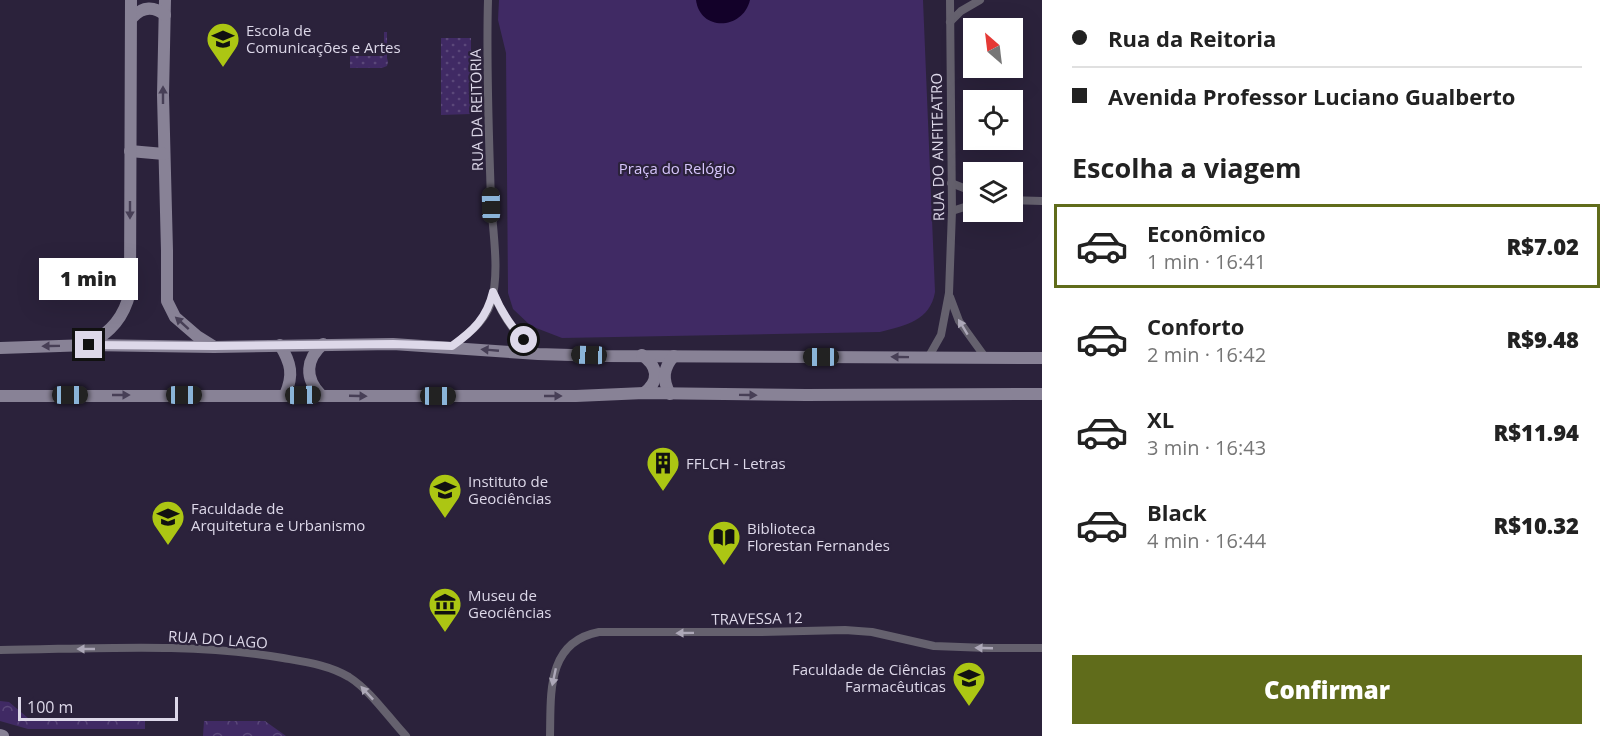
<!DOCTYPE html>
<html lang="pt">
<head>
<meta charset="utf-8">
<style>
  body { margin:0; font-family:"Open Sans",sans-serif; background:#f2f2f2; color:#222; height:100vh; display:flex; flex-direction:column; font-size:22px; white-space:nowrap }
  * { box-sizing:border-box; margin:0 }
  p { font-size:20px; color:#767676 }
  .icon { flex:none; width:33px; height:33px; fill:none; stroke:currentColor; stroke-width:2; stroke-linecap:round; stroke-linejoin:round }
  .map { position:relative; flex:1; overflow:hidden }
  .drawer { display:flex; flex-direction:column; background:#fff; width:570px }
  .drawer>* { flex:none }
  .top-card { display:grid; align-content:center; height:132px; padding:0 30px; background:#fff }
  .needle { width:39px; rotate:332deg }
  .buttons { position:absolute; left:963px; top:18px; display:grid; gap:12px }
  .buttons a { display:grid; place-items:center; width:60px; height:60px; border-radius:0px; background:#fff; box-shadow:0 6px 24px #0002; font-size:30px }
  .scale { position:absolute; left:18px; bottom:15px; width:160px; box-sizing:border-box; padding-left:6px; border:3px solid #ddd8e9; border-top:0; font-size:16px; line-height:21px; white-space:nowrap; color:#ddd8e9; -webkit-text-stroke:4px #2b223b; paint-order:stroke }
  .end { position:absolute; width:27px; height:27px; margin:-14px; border:8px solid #ddd8e9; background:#111; box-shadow:0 0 0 3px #111 }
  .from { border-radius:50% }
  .bubble { position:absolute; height:42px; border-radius:0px; background:#fff; box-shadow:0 6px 24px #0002; font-size:20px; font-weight:800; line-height:42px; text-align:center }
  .car { position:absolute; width:18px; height:36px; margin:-18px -9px; border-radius:8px; box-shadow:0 0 4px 2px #0007; background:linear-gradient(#222 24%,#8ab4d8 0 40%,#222 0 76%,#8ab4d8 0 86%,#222 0) }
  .top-card b { display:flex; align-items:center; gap:21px; height:57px; font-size:22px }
  .top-card b+b { border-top:2px solid #e0e0e0 }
  .top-card i { width:15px; height:15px; background:#222 }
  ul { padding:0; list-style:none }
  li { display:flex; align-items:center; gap:18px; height:84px; margin:0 12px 9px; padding:0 18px; border:3px solid transparent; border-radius:0px }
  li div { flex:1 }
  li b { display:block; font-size:22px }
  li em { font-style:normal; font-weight:800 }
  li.selected { border-color:#606c1b }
  li>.icon { width:54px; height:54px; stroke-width:1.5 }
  h2 { padding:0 30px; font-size:27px; line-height:72px }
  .primary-button { display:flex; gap:12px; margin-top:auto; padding:12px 30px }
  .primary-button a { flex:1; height:69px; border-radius:0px; background:#606c1b; color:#fff; font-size:24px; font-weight:800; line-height:69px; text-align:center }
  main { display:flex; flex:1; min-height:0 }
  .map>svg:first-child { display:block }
</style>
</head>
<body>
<main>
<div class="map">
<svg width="1042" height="736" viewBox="0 0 1042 736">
  <defs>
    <pattern id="grass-dots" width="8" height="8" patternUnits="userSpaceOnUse" patternTransform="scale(1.5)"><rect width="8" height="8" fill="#402a64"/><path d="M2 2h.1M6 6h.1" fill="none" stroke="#5b487a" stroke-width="1.8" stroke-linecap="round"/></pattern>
    <pattern id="forest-crowns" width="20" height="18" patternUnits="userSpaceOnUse" patternTransform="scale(1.5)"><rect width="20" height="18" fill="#402a64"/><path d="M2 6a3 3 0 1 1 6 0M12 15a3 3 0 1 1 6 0" fill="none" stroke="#5b487a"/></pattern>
  </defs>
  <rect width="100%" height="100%" fill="#2b223b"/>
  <g fill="url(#grass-dots)">
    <polygon points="384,32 387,32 387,58 388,62 387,66 382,68 350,68 350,56 384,56"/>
    <polygon points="441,38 471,38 471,114 441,115"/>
  </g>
  <g fill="url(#forest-crowns)">
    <polygon points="0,701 9,702 28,718 145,718 145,729 28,729 0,721"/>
    <polygon points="204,721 265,721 286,736 203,736"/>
  </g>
  <path fill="#402a64" d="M499 0H923L935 292C930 321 906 325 880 332L562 338 531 326 513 309 508 293 506 53 498 20Z"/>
  <path fill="#130129" d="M696 0H750C743 30 700 32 696 0Z"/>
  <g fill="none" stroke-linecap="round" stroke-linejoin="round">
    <g stroke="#65616e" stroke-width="8">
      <polyline points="950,22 961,11 980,0"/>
      <polyline points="951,183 974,192"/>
      <polyline points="1012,200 1042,201"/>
      <polyline points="952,211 974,204"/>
      <path d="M493 292C504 320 516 334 538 354"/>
      <polyline points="950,297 959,321 985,357"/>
      <path d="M452 346C468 334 484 323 491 303 500 273 493 233 491 202 489 135 486 67 488 0"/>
      <polyline points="928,358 941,335 949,293 952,211 950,0"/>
      <path d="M0 650C94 649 190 642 283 658 306 662 329 665 349 677 371 691 388 717 406 736"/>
      <path d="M550 736C551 694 546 642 599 632H759L845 630 872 632 934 646 987 648H1042"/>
    </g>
    <g stroke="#888296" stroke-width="12">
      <polyline points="165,0 163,95 167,251 167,301 175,317 197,336 213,346"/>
      <path d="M133 17C143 6 154 6 165 15"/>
      <polyline points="130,151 164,154"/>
      <path d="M89 345C111 331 124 318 130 292L131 0"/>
      <path d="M280 345C291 363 294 375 285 395"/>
      <polyline points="0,348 89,345 214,347 393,344 538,354 604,356 1042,358"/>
      <path d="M642 355C658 366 660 381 644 393"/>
      <path d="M670 394C662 380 663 368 674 356"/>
      <path d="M321 395C304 378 306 359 323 344"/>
      <polyline points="0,396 576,396 644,393 806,395 1042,394"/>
      <polyline points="0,735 3,736"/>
    </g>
  </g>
  <defs><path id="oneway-solid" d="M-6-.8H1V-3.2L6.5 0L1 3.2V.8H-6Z" transform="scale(1.5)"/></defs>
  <g fill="#473f56">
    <use href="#oneway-solid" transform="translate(163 95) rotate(-90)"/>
    <use href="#oneway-solid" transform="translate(130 210) rotate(90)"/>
    <use href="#oneway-solid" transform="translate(182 323) rotate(-138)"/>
    <use href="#oneway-solid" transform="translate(51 346) rotate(179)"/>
    <use href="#oneway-solid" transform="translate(490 350) rotate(-175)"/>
    <use href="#oneway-solid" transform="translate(900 357) rotate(-179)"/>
    <use href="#oneway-solid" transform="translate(121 395)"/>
    <use href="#oneway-solid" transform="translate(748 395) rotate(1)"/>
    <use href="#oneway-solid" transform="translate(358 396) rotate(2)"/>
    <use href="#oneway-solid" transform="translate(553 396)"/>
  </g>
  <g fill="#ada8b8">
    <use href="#oneway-solid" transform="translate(963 327) rotate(-121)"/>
    <use href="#oneway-solid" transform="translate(685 633) rotate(179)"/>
    <use href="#oneway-solid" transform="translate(984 648) rotate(-178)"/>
    <use href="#oneway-solid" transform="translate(86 649) rotate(180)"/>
    <use href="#oneway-solid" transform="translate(554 677) rotate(102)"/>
    <use href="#oneway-solid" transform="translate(367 693) rotate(-133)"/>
  </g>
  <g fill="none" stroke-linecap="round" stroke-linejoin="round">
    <path stroke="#ddd8e9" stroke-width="8" d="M89 345 214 346 393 344 452 346C473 331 487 318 493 292 501 311 510 326 524 340"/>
  </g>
  <defs>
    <symbol id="university-pin" viewBox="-11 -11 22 30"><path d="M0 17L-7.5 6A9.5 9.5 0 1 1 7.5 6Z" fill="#acc613" stroke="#2b223b"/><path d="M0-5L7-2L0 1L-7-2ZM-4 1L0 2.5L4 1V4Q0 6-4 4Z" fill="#111"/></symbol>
    <symbol id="building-pin" viewBox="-11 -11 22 30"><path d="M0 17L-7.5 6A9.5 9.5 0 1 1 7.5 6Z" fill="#acc613" stroke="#2b223b"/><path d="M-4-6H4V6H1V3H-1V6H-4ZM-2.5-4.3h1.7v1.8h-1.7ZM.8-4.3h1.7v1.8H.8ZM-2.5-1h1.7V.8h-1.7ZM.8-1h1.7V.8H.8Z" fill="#111"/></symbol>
    <symbol id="library-pin" viewBox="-11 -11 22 30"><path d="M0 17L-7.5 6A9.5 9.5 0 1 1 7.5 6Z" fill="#acc613" stroke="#2b223b"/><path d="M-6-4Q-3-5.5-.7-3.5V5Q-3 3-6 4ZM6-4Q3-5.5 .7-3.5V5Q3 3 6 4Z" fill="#111"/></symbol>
    <symbol id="museum-pin" viewBox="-11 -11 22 30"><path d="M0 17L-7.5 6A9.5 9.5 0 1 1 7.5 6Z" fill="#acc613" stroke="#2b223b"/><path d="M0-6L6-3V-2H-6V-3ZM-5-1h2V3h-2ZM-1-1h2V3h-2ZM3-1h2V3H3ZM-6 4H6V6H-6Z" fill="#111"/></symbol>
  </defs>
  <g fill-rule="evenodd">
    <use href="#university-pin" x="204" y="20" width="38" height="52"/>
    <use href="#building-pin" x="644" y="444" width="38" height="52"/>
    <use href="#university-pin" x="426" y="471" width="38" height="52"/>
    <use href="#university-pin" x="149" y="498" width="38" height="52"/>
    <use href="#library-pin" x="705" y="518" width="38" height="52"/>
    <use href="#museum-pin" x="426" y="585" width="38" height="52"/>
    <use href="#university-pin" x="950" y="659" width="38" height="52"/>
  </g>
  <g text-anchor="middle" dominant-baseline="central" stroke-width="4.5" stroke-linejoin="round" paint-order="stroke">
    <g font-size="15" fill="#ddd8e9" stroke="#2b223b" text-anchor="start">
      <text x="246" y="30">Escola de<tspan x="246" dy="17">Comunicações e Artes</tspan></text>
      <text x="686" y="463">FFLCH - Letras</text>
      <text x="468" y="481">Instituto de<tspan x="468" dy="17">Geociências</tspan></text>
      <text x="191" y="508">Faculdade de<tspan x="191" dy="17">Arquitetura e Urbanismo</tspan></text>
      <text x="747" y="528">Biblioteca<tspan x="747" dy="17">Florestan Fernandes</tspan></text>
      <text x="468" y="595">Museu de<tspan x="468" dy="17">Geociências</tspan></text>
      <text x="946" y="669" text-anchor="end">Faculdade de Ciências<tspan x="946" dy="17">Farmacêuticas</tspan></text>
    </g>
    <g font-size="15" fill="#ddd8e9" stroke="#2b223b">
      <text transform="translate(476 110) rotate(-91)">RUA DA REITORIA</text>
      <text transform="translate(937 147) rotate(-91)">RUA DO ANFITEATRO</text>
      <text transform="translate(757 618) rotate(-1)">TRAVESSA 12</text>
      <text transform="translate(218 639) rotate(4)">RUA DO LAGO</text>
    </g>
    <g font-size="15" fill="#d6c5fc" stroke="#2b223b">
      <text x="677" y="168">Praça do Relógio</text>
    </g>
  </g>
</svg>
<div class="buttons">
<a><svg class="needle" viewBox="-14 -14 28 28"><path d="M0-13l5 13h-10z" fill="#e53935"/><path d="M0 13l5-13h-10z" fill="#767676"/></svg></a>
<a><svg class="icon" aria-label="locate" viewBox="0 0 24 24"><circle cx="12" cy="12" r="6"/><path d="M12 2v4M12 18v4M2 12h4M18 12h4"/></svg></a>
<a><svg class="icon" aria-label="layers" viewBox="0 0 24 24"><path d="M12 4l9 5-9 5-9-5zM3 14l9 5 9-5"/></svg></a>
</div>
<div class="scale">100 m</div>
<i class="end from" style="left:524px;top:340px"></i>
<i class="end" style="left:89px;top:345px"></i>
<div class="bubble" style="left:39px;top:258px;width:99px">1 min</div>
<i class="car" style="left:491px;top:205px;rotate:359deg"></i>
<i class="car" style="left:589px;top:355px;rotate:272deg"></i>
<i class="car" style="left:821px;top:357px;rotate:270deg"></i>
<i class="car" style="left:70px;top:395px;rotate:90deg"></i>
<i class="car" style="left:184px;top:395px;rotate:90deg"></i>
<i class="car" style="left:303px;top:395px;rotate:89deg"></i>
<i class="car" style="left:438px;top:396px;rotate:90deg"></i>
</div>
<section class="drawer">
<div class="top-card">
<b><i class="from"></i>Rua da Reitoria</b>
<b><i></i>Avenida Professor Luciano Gualberto</b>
</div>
<h2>Escolha a viagem</h2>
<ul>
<li class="selected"><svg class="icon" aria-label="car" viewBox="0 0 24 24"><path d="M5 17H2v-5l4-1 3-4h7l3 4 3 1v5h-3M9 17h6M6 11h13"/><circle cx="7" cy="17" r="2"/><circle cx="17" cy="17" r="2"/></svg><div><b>Econômico</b><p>1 min · 16:41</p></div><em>R$7.02</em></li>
<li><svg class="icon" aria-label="car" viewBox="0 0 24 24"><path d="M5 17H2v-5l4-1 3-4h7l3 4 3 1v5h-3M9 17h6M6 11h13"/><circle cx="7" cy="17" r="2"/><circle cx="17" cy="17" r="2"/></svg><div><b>Conforto</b><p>2 min · 16:42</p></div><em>R$9.48</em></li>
<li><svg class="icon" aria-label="car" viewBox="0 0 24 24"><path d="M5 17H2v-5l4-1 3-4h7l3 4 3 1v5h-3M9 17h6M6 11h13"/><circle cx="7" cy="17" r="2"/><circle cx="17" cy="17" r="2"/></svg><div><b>XL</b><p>3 min · 16:43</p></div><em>R$11.94</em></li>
<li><svg class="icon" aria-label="car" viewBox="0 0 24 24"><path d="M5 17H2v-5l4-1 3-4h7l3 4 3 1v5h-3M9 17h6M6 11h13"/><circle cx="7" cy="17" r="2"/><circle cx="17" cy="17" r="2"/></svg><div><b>Black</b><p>4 min · 16:44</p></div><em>R$10.32</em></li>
</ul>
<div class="primary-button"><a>Confirmar</a></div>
</section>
</main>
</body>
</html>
